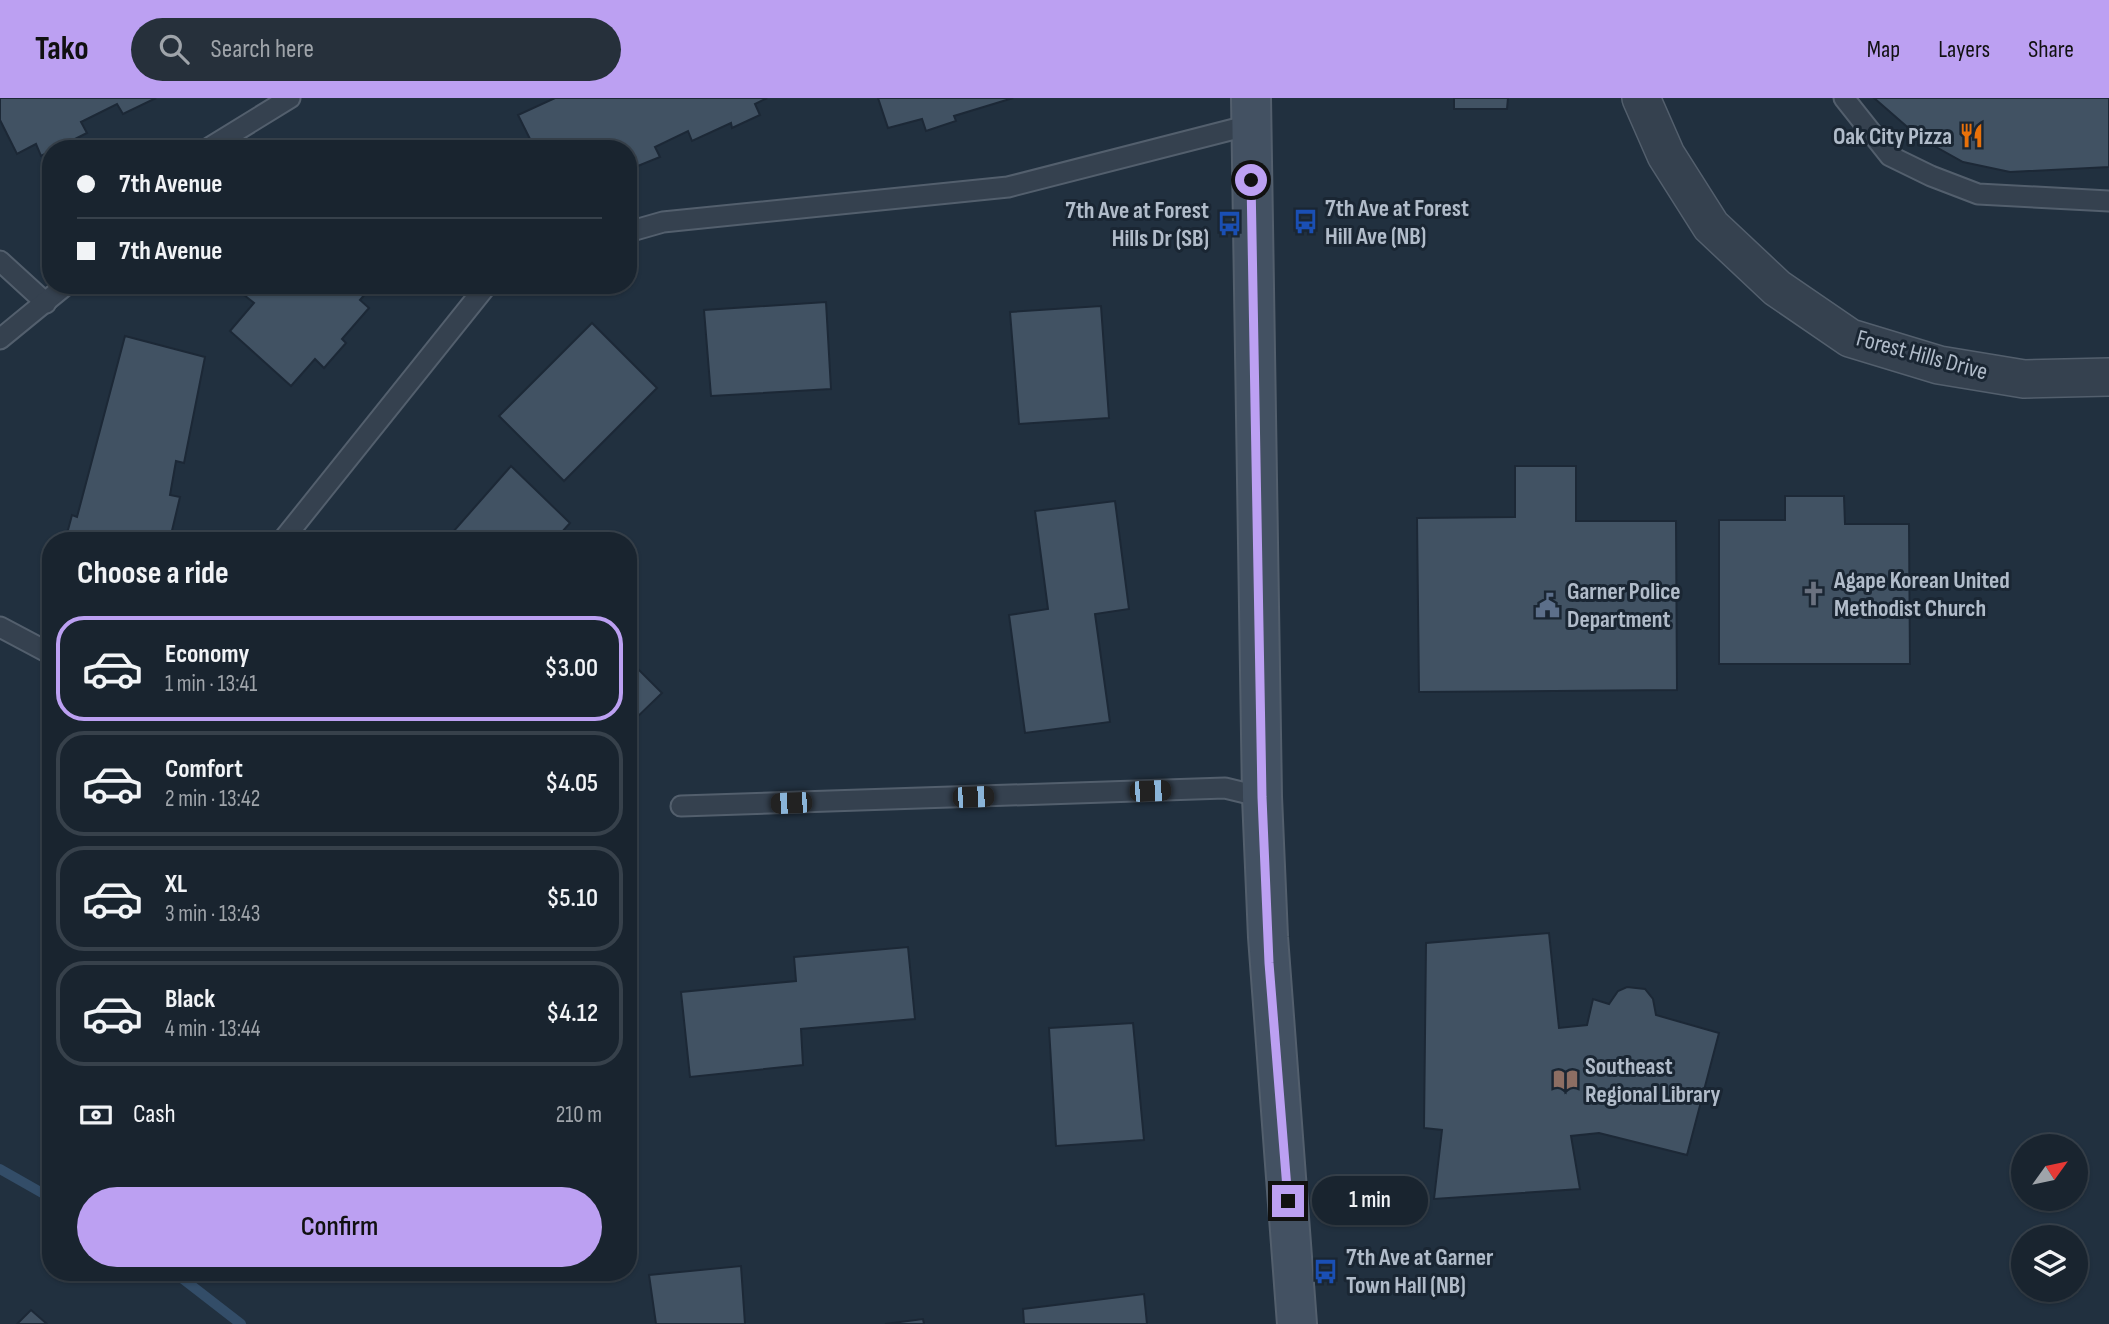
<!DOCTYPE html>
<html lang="en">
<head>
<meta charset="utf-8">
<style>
  body { margin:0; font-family:"Sofia Sans Condensed",sans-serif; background:#26303b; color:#f1f3f6; height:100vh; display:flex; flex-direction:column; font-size:26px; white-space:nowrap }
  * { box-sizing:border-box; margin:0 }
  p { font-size:23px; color:#9fa4aa }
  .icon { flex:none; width:38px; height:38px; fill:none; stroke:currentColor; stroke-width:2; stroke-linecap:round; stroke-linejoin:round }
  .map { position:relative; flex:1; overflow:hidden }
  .sheet { position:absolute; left:42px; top:434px; width:595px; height:749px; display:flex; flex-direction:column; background:#19242f; border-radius:28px; box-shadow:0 2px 5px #0004,0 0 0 2px #37414b }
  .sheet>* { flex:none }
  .guide { position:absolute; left:42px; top:42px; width:595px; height:154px; border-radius:28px; box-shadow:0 2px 5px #0004,0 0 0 2px #37414b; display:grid; align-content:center; height:154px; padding:0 35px; background:#19242f }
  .needle { width:46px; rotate:57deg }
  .fabs { position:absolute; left:2011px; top:1036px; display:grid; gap:14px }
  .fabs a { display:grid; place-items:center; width:77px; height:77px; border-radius:50%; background:#19242f; box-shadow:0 2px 5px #0004,0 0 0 2px #37414b; font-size:35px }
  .end { position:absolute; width:32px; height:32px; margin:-16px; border:9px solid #bca0f2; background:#111; box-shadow:0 0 0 4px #111 }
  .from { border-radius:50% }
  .bubble { position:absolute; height:49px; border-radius:24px; background:#19242f; box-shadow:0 2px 5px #0004,0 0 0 2px #37414b; font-size:23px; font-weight:600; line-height:49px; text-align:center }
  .car { position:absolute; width:21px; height:42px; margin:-21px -10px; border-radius:9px; box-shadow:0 0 5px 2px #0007; background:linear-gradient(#222 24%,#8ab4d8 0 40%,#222 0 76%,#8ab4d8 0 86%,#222 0) }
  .guide b { display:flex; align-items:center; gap:24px; height:66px; font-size:26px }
  .guide b+b { border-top:2px solid #37414b }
  .guide i { width:18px; height:18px; background:#f1f3f6 }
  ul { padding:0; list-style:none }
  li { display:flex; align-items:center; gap:21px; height:105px; margin:0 14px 10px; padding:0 21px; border:4px solid #37414b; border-radius:28px }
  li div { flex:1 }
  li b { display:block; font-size:26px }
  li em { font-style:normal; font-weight:600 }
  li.current { border-color:#bca0f2 }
  li>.icon { width:63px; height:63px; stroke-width:1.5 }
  h2 { padding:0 35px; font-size:32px; line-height:84px }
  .pay { display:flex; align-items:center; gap:18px; height:77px; padding:0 35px; font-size:26px }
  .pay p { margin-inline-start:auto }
  .primary-button { display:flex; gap:14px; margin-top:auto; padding:14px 35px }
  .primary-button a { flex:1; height:80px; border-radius:42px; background:#bca0f2; color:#111; font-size:28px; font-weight:600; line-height:80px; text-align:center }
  header { display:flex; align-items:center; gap:42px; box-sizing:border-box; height:98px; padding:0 35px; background:#bca0f2; color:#111 }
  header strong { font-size:33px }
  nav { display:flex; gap:38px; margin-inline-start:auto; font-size:24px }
  .search { width:490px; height:63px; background:#26303b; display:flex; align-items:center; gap:18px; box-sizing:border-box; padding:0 24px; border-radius:38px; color:#9fa4aa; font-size:26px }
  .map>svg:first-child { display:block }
</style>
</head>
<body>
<header>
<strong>Tako</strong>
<div class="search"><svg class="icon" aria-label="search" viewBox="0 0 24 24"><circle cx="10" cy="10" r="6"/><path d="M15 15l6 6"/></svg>Search here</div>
<nav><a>Map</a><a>Layers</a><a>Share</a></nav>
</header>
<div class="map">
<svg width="2109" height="1226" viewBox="0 0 2109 1226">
  <rect width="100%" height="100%" fill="#21303f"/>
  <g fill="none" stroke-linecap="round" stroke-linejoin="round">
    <g stroke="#334d68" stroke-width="10">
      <polyline points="0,1071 51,1100"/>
      <polyline points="174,1174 241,1226"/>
    </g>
  </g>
  <g fill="#415263" stroke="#1c2836" stroke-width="2">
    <polygon points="0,0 156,0 123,16 117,6 81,24 87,35 55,51 51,51 51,53 41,58 36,46 17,56 0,22"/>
    <polygon points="555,0 767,0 755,6 760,17 732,30 731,25 692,43 688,33 655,49 660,59 628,72 628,51 535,51 518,17"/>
    <polygon points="878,0 1013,0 954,18 956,23 926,33 922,21 888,30"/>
    <polygon points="1454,0 1508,0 1507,11 1454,11"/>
    <polygon points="1874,0 2109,0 2109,69 2010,74 1963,64 1920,40"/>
    <polygon points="399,42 410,51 391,51"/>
    <polygon points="253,187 373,187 360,202 369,210 342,241 346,245 324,270 315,261 291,288 230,233 254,205 244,197"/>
    <polygon points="826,204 831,291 711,298 704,212"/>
    <polygon points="1101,208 1109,320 1019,326 1010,214"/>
    <polygon points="592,225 657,290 564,383 499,318"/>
    <polygon points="125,238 205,259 184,365 176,363 170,397 180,399 170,441 174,443 65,443 72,417 77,419"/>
    <polygon points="511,368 570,425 554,443 445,443"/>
    <polygon points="1515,368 1576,368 1576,423 1676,423 1677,592 1419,594 1417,420 1515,419"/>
    <polygon points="1785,398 1844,398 1845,426 1909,426 1910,566 1719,566 1719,422 1785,422"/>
    <polygon points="1115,403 1129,511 1095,516 1110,624 1025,635 1009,517 1048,511 1035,413"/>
    <polygon points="628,561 662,595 628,628"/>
    <polygon points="1549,835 1559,930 1587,927 1593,901 1609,906 1618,893 1627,889 1645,891 1653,901 1656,917 1719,935 1687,1057 1599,1035 1571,1038 1580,1091 1434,1101 1442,1032 1424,1030 1426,845"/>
    <polygon points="908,849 915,921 801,931 803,967 690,979 681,894 796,883 794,859"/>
    <polygon points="1133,925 1144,1042 1056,1048 1049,930"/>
    <polygon points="741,1168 745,1226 656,1226 649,1177"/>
    <polygon points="1144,1196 1147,1226 1024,1226 1023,1211"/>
    <polygon points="31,1212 47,1226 17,1226"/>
    <polygon points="923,1221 924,1226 885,1226"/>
  </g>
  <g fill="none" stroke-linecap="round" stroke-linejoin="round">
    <defs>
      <g id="lane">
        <polyline points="1844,0 1890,58 1931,78 1978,96 2109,103"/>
        <polyline points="207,51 290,0"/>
        <polyline points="628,134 663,124 1008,89 1250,27"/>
        <polyline points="0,163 46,205"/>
        <polyline points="0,241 66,187"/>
        <polyline points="282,443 487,187"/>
        <polyline points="0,529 51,556"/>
        <polyline points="681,708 1225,690 1262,699"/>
      </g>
      <polyline id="street" points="1641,0 1666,57 1711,128 1777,190 1850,240 1939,267 2024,281 2109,279"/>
      <polyline id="secondary" points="1251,0 1262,699 1268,839 1297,1226"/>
    </defs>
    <use href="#lane" stroke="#535f6d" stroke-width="23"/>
    <use href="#street" stroke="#535f6d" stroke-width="40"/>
    <use href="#secondary" stroke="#535f6d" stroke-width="42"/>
    <use href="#lane" stroke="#35414f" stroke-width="19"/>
    <use href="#street" stroke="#35414f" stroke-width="37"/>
    <use href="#secondary" stroke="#435162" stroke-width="38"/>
  </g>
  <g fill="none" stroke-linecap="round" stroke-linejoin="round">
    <polyline stroke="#bca0f2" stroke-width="9" points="1251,82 1262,699 1269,865 1288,1103"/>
  </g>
  <defs>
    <symbol id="restaurant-bare" viewBox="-9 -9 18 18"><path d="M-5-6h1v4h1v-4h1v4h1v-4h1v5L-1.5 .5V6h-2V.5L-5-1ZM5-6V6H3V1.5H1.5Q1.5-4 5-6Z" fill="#e8710a" stroke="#1a2633" stroke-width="2.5" paint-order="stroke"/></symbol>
    <symbol id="bus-bare" viewBox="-9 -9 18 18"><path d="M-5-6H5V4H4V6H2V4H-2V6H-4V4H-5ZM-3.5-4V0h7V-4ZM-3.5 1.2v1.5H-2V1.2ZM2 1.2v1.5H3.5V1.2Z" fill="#1a4fb4" stroke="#1a2633" stroke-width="2.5" paint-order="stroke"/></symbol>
    <symbol id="church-bare" viewBox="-9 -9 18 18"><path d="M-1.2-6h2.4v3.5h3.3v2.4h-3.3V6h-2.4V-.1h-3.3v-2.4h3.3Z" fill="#6b7280" stroke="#1a2633" stroke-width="2.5" paint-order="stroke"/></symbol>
    <symbol id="civic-bare" viewBox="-9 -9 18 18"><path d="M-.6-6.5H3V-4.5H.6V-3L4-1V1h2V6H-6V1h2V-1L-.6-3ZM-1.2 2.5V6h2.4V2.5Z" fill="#5c6f8a" stroke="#1a2633" stroke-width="2.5" paint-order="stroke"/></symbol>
    <symbol id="library-bare" viewBox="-9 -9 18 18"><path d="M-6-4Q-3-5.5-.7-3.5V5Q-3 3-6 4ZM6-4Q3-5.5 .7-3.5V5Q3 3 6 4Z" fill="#8d6e63" stroke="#1a2633" stroke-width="2.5" paint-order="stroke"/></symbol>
  </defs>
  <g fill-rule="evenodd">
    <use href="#restaurant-bare" x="1954" y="20" width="35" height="35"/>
    <use href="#bus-bare" x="1288" y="106" width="35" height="35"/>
    <use href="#bus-bare" x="1212" y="108" width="35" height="35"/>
    <use href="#church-bare" x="1796" y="478" width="35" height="35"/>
    <use href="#civic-bare" x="1530" y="490" width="35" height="35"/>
    <use href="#library-bare" x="1548" y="964" width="35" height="35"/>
    <use href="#bus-bare" x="1308" y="1156" width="35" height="35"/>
  </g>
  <g text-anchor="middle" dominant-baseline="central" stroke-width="6" stroke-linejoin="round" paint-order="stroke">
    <g font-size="24" font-weight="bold" fill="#b1bcca" stroke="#1a2633" text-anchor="start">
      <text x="1952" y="38" text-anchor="end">Oak City Pizza</text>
      <text x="1325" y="110">7th Ave at Forest<tspan x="1325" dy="28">Hill Ave (NB)</tspan></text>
      <text x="1209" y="112" text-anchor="end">7th Ave at Forest<tspan x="1209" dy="28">Hills Dr (SB)</tspan></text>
      <text x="1834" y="482">Agape Korean United<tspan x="1834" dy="28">Methodist Church</tspan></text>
      <text x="1567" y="493">Garner Police<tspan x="1567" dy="28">Department</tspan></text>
      <text x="1585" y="968">Southeast<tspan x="1585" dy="28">Regional Library</tspan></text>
      <text x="1346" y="1159">7th Ave at Garner<tspan x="1346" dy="28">Town Hall (NB)</tspan></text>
    </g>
    <g font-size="24" fill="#b1bcca" stroke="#1a2633">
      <text transform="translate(1922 257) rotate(15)">Forest Hills Drive</text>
    </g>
  </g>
</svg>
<div class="fabs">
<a><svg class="needle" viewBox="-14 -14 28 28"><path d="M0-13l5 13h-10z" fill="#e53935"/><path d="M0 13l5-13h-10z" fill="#9fa4aa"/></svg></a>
<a><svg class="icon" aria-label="layers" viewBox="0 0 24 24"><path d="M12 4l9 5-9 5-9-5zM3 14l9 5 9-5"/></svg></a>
</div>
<i class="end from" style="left:1251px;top:82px"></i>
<i class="end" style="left:1288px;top:1103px"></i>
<div class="bubble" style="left:1312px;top:1078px;width:116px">1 min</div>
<i class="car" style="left:1150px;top:693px;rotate:88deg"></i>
<i class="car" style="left:973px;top:699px;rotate:88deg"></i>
<i class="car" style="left:791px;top:705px;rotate:268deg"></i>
<div class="guide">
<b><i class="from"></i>7th Avenue</b>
<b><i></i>7th Avenue</b>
</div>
<section class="sheet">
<h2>Choose a ride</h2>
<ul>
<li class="current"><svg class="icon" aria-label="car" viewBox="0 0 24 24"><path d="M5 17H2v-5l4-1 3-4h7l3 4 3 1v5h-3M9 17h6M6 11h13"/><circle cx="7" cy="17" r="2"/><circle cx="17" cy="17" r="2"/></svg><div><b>Economy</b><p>1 min · 13:41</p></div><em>$3.00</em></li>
<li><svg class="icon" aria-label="car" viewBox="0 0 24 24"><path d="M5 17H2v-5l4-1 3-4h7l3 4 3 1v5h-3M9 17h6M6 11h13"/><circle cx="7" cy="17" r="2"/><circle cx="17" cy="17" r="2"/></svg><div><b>Comfort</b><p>2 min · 13:42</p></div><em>$4.05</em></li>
<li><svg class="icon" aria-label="car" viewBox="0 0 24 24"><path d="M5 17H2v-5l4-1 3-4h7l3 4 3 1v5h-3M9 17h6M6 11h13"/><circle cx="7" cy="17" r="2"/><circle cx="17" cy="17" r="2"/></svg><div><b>XL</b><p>3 min · 13:43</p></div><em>$5.10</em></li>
<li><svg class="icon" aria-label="car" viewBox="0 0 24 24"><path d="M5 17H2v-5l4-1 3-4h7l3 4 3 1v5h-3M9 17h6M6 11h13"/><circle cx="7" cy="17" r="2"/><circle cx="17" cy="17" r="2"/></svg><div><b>Black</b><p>4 min · 13:44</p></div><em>$4.12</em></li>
</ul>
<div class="pay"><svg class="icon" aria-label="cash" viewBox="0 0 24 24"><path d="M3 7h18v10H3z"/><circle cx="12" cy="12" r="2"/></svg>Cash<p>210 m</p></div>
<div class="primary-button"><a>Confirm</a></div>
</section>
</div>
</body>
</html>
